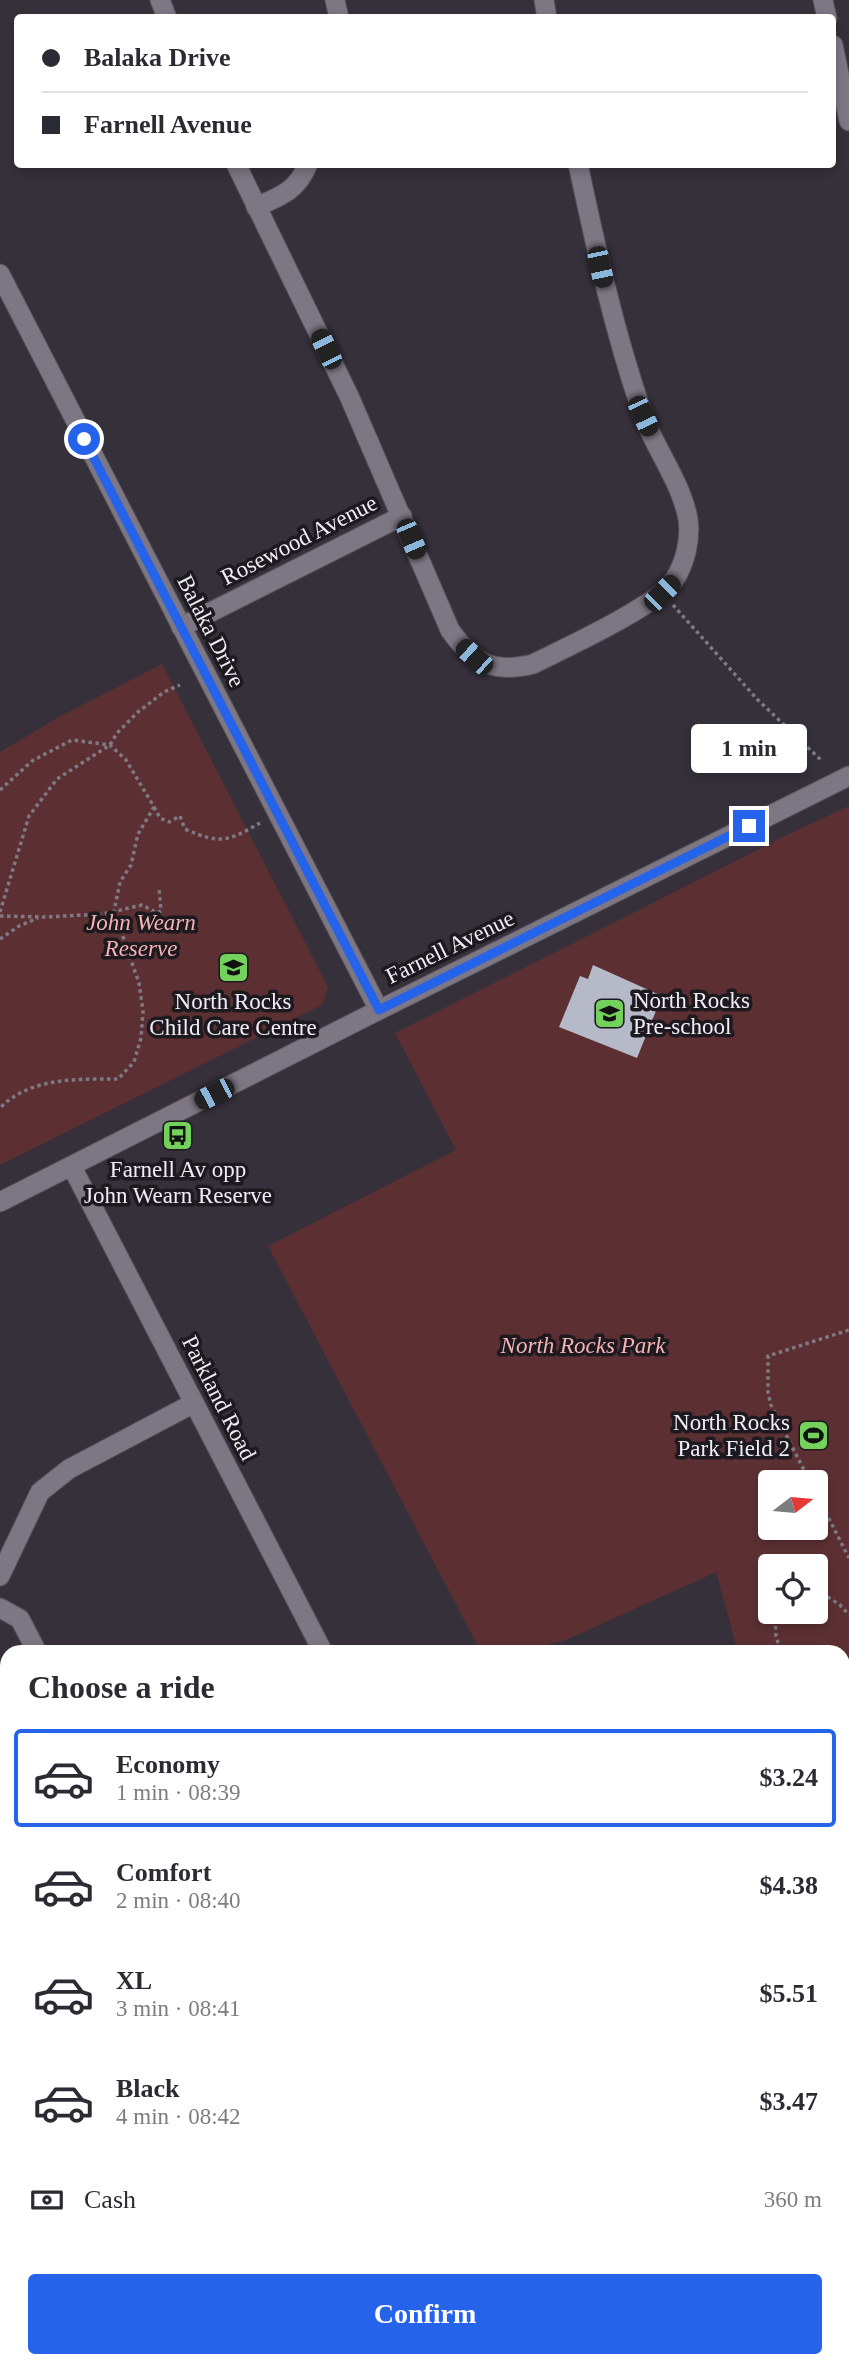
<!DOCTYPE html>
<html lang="en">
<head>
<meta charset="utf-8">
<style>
  body { margin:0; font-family:Georgia,serif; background:#f2f2f3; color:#2b2b33; height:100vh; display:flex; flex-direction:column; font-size:26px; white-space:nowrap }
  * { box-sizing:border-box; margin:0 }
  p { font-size:23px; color:#7c7c81 }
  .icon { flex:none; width:38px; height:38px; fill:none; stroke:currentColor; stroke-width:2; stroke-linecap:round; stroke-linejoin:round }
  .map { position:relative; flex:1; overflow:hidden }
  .details { position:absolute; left:0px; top:1645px; width:850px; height:723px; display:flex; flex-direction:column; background:#fff; border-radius:21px 21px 0 0; box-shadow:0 4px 10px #0003 }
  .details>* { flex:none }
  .hud { position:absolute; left:14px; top:14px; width:822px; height:154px; border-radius:7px; box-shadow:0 4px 10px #0003; display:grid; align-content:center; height:154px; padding:0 28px; background:#fff }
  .needle { width:46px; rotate:74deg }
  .fabs { position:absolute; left:758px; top:1470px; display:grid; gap:14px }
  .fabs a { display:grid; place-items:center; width:70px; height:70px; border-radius:7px; background:#fff; box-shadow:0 4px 10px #0003; font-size:35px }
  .end { position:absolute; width:32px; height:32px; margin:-16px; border:9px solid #2563eb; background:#fff; box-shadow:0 0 0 4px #fff }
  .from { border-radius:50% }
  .bubble { position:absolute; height:49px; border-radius:7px; background:#fff; box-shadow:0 4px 10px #0003; font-size:23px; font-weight:600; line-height:49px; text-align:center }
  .car { position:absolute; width:21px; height:42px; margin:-21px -10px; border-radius:9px; box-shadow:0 0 5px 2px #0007; background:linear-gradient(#222 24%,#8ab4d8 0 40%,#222 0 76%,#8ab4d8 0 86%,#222 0) }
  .hud b { display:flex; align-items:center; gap:24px; height:66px; font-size:26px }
  .hud b+b { border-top:2px solid #e1e1e2 }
  .hud i { width:18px; height:18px; background:#2b2b33 }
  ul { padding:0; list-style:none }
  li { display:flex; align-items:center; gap:21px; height:98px; margin:0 14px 10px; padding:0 14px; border:4px solid transparent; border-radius:7px }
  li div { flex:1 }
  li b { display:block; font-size:26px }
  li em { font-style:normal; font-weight:600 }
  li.active { border-color:#2563eb }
  li>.icon { width:63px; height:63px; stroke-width:1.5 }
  h2 { padding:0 28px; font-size:32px; line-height:84px }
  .pay { display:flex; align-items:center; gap:18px; height:77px; padding:0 28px; font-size:26px }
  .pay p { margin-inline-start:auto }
  .action { display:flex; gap:14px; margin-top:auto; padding:14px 28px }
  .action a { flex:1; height:80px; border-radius:7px; background:#2563eb; color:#fff; font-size:28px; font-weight:600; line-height:80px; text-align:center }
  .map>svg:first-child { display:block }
</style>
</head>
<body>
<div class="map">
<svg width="849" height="2367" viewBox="0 0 849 2367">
  <rect width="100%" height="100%" fill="#36303b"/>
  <g fill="#5c3033" fill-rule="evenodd">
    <polygon points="162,664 328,987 322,1005 0,1165 0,752 59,717"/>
    <path d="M849 806V1886L844 1875V1652H738L716 1572 566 1640 519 1652H481L268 1246 456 1150 395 1033 789 834ZM770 1482H816V1528H770ZM770 1566H816V1612H770Z"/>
  </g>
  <polygon fill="#b5b9c8" points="593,965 662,996 637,1058 559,1027 580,976 588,979"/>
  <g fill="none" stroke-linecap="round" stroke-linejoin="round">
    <defs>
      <g id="minor">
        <polyline points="160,0 167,18"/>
        <polyline points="335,0 339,18"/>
        <polyline points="544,0 547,18"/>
        <path d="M236 164 349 396 450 630C473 663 494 674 533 664 565 648 657 606 674 580 685 564 691 539 688 519 681 481 654 448 642 412 614 331 596 248 578 164"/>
        <path d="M256 207C281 196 297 191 308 164"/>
        <polyline points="0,274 379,1010"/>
        <polyline points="181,627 402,516"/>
        <polyline points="72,1167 323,1652"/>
        <polyline points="0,1202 379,1010 849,776"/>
        <polyline points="0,1576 40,1492 69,1469 194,1403"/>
        <polyline points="0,1608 20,1619 37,1652"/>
        <polyline points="844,2067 849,2063"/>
        <polyline points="844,2178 849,2189"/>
        <polyline points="645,2361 648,2367"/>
        <polyline points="113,2367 113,2361"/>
      </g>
      <g id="secondary">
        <polyline points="823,0 827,18"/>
        <polyline points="833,45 849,121"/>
      </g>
    </defs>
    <use href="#minor" stroke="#554f59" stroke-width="21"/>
    <use href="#secondary" stroke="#554f59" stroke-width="21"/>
    <g stroke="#7f7983" stroke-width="3.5" stroke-dasharray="3.5 3.5" stroke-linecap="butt">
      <polyline points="673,605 757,699 822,761"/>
      <path d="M0 790 32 761 72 740 110 745 126 760 154 807 138 834 131 865 120 882 114 911 139 983 143 1011 141 1038 134 1062 118 1079C78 1079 30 1077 0 1108"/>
      <path d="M154 807 160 818 169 822 180 816 185 829C221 845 228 841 260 823"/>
      <polyline points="0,912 29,816 57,779 110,745 117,733 138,712 164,692 180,685"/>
      <polyline points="0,916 46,917 103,914 142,905 157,913 161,911 159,888"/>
      <polyline points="0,939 19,926 38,918"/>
      <polyline points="810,1482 771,1405 768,1393 768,1356 849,1330"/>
      <polyline points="816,1493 849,1558"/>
      <polyline points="816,1589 840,1605 849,1615"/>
      <polyline points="775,1612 776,1636 781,1652"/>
    </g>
    <use href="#minor" stroke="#7d7683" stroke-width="19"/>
    <use href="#secondary" stroke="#7d7683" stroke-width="19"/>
  </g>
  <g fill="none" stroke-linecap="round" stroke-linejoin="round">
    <polyline stroke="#2563eb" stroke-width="9" points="84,439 379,1010 749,826"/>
  </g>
  <defs>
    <symbol id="school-square" viewBox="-11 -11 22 22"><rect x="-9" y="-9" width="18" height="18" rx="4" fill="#74d25c" stroke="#1c191f"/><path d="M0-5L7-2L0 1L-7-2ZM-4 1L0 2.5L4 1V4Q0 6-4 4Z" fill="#111"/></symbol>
    <symbol id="bus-square" viewBox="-11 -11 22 22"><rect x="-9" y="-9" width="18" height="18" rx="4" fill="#74d25c" stroke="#1c191f"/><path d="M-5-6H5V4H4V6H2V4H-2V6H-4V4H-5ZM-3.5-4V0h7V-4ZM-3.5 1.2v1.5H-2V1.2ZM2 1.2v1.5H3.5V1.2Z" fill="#111"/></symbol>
    <symbol id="stadium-square" viewBox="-11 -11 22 22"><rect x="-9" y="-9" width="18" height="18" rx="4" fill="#74d25c" stroke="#1c191f"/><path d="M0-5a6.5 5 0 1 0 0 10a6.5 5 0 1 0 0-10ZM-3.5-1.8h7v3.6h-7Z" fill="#111"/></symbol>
  </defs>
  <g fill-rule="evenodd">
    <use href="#school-square" x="216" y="950" width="35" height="35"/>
    <use href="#school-square" x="592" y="996" width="35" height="35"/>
    <use href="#bus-square" x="160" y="1118" width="35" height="35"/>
    <use href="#stadium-square" x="796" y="1418" width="35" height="35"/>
  </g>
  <g text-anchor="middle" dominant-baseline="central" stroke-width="7" stroke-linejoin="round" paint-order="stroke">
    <g font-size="23" fill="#f1edf5" stroke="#1c191f">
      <text transform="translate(299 540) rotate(-27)">Rosewood Avenue</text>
      <text transform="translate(211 631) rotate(63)">Balaka Drive</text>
      <text transform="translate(450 947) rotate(-26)">Farnell Avenue</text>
      <text transform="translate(219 1398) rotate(63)">Parkland Road</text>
    </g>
    <g font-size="23" font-style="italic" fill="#f6b1b4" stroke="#1c191f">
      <text x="141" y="922">John Wearn<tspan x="141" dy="26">Reserve</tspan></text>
      <text x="583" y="1345">North Rocks Park</text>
    </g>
    <g font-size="23" fill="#f1edf5" stroke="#1c191f">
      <text x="633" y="1000" text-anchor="start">North Rocks<tspan x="633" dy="26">Pre-school</tspan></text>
      <text x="233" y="1001">North Rocks<tspan x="233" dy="26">Child Care Centre</tspan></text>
      <text x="178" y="1169">Farnell Av opp<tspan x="178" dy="26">John Wearn Reserve</tspan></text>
      <text x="790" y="1422" text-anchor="end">North Rocks<tspan x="790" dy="26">Park Field 2</tspan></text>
    </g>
  </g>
</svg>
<div class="fabs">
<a><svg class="needle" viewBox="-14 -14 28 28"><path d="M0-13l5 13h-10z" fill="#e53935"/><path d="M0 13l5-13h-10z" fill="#7c7c81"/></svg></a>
<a><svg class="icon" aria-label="locate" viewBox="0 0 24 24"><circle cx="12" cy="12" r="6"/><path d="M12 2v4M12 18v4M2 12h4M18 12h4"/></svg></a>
</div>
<i class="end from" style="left:84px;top:439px"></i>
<i class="end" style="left:749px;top:826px"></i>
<div class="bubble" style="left:691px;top:724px;width:116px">1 min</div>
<i class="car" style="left:600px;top:267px;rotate:168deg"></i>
<i class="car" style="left:326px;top:349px;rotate:334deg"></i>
<i class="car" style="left:643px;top:416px;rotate:155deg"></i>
<i class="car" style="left:411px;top:539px;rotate:157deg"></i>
<i class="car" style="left:662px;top:593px;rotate:45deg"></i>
<i class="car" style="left:474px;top:657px;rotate:312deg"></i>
<i class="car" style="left:214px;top:1094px;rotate:243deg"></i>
<div class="hud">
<b><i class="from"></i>Balaka Drive</b>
<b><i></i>Farnell Avenue</b>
</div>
<section class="details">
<h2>Choose a ride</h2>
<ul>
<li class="active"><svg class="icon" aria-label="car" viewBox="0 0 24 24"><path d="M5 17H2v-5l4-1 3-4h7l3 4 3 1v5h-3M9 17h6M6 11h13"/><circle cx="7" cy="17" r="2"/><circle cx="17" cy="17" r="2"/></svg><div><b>Economy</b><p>1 min · 08:39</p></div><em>$3.24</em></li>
<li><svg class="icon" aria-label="car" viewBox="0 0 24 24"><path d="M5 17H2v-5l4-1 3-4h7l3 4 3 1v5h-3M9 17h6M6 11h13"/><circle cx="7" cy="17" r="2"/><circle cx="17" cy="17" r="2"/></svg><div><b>Comfort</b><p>2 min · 08:40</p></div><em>$4.38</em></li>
<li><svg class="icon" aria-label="car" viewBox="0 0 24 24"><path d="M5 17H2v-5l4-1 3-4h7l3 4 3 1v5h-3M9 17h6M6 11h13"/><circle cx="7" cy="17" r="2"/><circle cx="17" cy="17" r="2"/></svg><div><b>XL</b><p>3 min · 08:41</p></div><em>$5.51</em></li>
<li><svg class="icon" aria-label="car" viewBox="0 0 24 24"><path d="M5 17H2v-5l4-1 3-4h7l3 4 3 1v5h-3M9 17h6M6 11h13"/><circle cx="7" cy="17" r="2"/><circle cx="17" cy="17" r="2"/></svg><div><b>Black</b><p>4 min · 08:42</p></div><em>$3.47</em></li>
</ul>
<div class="pay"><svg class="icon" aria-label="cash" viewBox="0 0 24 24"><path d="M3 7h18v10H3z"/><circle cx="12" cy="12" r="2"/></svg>Cash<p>360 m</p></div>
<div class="action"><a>Confirm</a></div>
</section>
</div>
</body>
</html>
